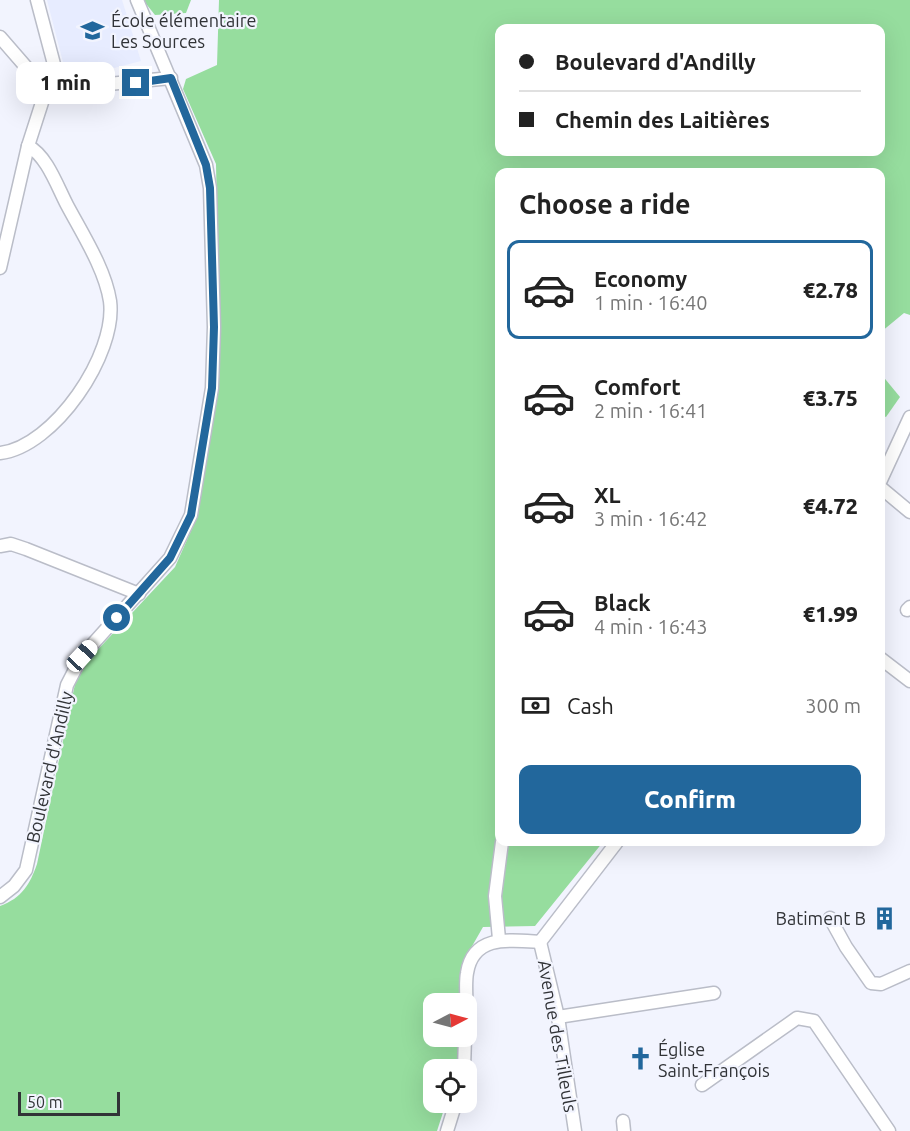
<!DOCTYPE html>
<html lang="en">
<head>
<meta charset="utf-8">
<style>
  body { margin:0; font-family:Ubuntu,sans-serif; background:#f6f6f6; color:#222; height:100vh; display:flex; flex-direction:column; font-size:22px; white-space:nowrap }
  * { box-sizing:border-box; margin:0 }
  p { font-size:20px; color:#767676 }
  .icon { flex:none; width:33px; height:33px; fill:none; stroke:currentColor; stroke-width:2; stroke-linecap:round; stroke-linejoin:round }
  .map { position:relative; flex:1; overflow:hidden }
  .sheet { position:absolute; left:495px; top:168px; width:390px; height:678px; display:flex; flex-direction:column; background:#fff; border-radius:12px; box-shadow:0 6px 24px #0002 }
  .sheet>* { flex:none }
  .top-card { position:absolute; left:495px; top:24px; width:390px; height:132px; border-radius:12px; box-shadow:0 6px 24px #0002; display:grid; align-content:center; height:132px; padding:0 24px; background:#fff }
  .needle { width:39px; rotate:84deg }
  .buttons { position:absolute; left:423px; top:993px; display:grid; gap:12px }
  .buttons a { display:grid; place-items:center; width:54px; height:54px; border-radius:12px; background:#fff; box-shadow:0 6px 24px #0002; font-size:30px }
  .scale { position:absolute; left:18px; bottom:15px; width:102px; box-sizing:border-box; padding-left:6px; border:3px solid #313337; border-top:0; font-size:16px; line-height:21px; white-space:nowrap; color:#313337; -webkit-text-stroke:4px #f2f4fe; paint-order:stroke }
  .end { position:absolute; width:27px; height:27px; margin:-14px; border:8px solid #22679c; background:#fff; box-shadow:0 0 0 3px #fff }
  .from { border-radius:50% }
  .bubble { position:absolute; height:42px; border-radius:12px; background:#fff; box-shadow:0 6px 24px #0002; font-size:20px; font-weight:800; line-height:42px; text-align:center }
  .car { position:absolute; width:18px; height:36px; margin:-18px -9px; border-radius:8px; box-shadow:0 0 4px 2px #0007; background:linear-gradient(#fff 24%,#345 0 40%,#fff 0 76%,#345 0 86%,#fff 0) }
  .top-card b { display:flex; align-items:center; gap:21px; height:57px; font-size:22px }
  .top-card b+b { border-top:2px solid #e0e0e0 }
  .top-card i { width:15px; height:15px; background:#222 }
  ul { padding:0; list-style:none }
  li { display:flex; align-items:center; gap:18px; height:99px; margin:0 12px 9px; padding:0 12px; border:3px solid transparent; border-radius:12px }
  li div { flex:1 }
  li b { display:block; font-size:22px }
  li em { font-style:normal; font-weight:800 }
  li.selected { border-color:#22679c }
  li>.icon { width:54px; height:54px; stroke-width:1.5 }
  h2 { padding:0 24px; font-size:27px; line-height:72px }
  .pay { display:flex; align-items:center; gap:15px; height:66px; padding:0 24px; font-size:22px }
  .pay p { margin-inline-start:auto }
  .button { display:flex; gap:12px; margin-top:auto; padding:12px 24px }
  .button a { flex:1; height:69px; border-radius:12px; background:#22679c; color:#fff; font-size:24px; font-weight:800; line-height:69px; text-align:center }
  .map>svg:first-child { display:block }
</style>
</head>
<body>
<div class="map">
<svg width="910" height="1131" viewBox="0 0 910 1131">
  <rect width="100%" height="100%" fill="#f2f4fe"/>
  <polygon fill="#e7ecff" points="47,0 122,0 141,61 72,79 65,70"/>
  <g fill="#96dd9e" fill-rule="evenodd">
    <polygon points="143,0 191,0 186,13 155,15"/>
    <path d="M219 0H910V315L904 313 881 332 880 172H500V842H603L535 926 483 927 467 955 462 1003 434 1004V1036L459 1037 456 1069 434 1070V1102L446 1103 437 1131H0V906C22 898 30 884 37 864L75 684 89 659 175 567 198 515 220 372 216 164 183 89 186 79 217 65ZM500 28H880V152H500Z"/>
    <polygon points="881,374 900,397 886,417 881,415"/>
  </g>
  <g fill="none" stroke-linecap="round" stroke-linejoin="round">
    <defs>
      <g id="minor">
        <polyline points="37,0 60,87"/>
        <polyline points="0,37 46,90"/>
        <polyline points="46,90 171,78"/>
        <polyline points="0,268 28,146 46,90"/>
        <path d="M0 453C54 447 117 354 110 301 105 269 83 235 67 205 57 186 47 156 28 146"/>
        <polyline points="880,482 910,417"/>
        <polyline points="880,487 910,512"/>
        <polyline points="0,546 11,544 26,549 139,594"/>
        <polyline points="907,610 910,607"/>
        <polyline points="880,658 910,681"/>
        <polyline points="0,897 14,886 26,870 67,685 82,656 170,558 191,515 212,388 214,327 210,188 206,165 137,0"/>
        <polyline points="830,918 846,947 871,983 881,984 910,971"/>
        <polyline points="499,939 495,896 502,842"/>
        <polyline points="540,942 558,1017 575,1131"/>
        <polyline points="540,942 617,842"/>
        <path d="M466 1007C467 996 465 984 467 973 473 934 511 940 540 942"/>
        <polyline points="558,1017 714,993"/>
        <polyline points="464,1070 465,1036"/>
        <polyline points="702,1085 797,1018 814,1021 889,1131"/>
        <polyline points="623,1121 624,1131"/>
        <polyline points="447,1131 456,1102"/>
      </g>
    </defs>
    <use href="#minor" stroke="#babdc8" stroke-width="15"/>
    <use href="#minor" stroke="#fff" stroke-width="12"/>
  </g>
  <g fill="none" stroke-linecap="round" stroke-linejoin="round">
    <polyline stroke="#22679c" stroke-width="8" points="117,618 170,558 191,515 212,388 214,327 210,188 206,165 171,78 136,83"/>
  </g>
  <defs>
    <symbol id="school-bare" viewBox="-9 -9 18 18"><path d="M0-5L7-2L0 1L-7-2ZM-4 1L0 2.5L4 1V4Q0 6-4 4Z" fill="#22679c" stroke="#f2f4fe" stroke-width="2.5" paint-order="stroke"/></symbol>
    <symbol id="building-bare" viewBox="-9 -9 18 18"><path d="M-4-6H4V6H1V3H-1V6H-4ZM-2.5-4.3h1.7v1.8h-1.7ZM.8-4.3h1.7v1.8H.8ZM-2.5-1h1.7V.8h-1.7ZM.8-1h1.7V.8H.8Z" fill="#22679c" stroke="#f2f4fe" stroke-width="2.5" paint-order="stroke"/></symbol>
    <symbol id="church-bare" viewBox="-9 -9 18 18"><path d="M-1.2-6h2.4v3.5h3.3v2.4h-3.3V6h-2.4V-.1h-3.3v-2.4h3.3Z" fill="#22679c" stroke="#f2f4fe" stroke-width="2.5" paint-order="stroke"/></symbol>
  </defs>
  <g fill-rule="evenodd">
    <use href="#school-bare" x="76" y="14" width="33" height="33"/>
    <use href="#building-bare" x="868" y="902" width="33" height="33"/>
    <use href="#church-bare" x="624" y="1042" width="33" height="33"/>
  </g>
  <g text-anchor="middle" dominant-baseline="central" stroke-width="4.5" stroke-linejoin="round" paint-order="stroke">
    <g font-size="18" fill="#313337" stroke="#f2f4fe" text-anchor="start">
      <text x="111" y="20">École élémentaire<tspan x="111" dy="21">Les Sources</tspan></text>
      <text x="866" y="918" text-anchor="end">Batiment B</text>
      <text x="658" y="1049">Église<tspan x="658" dy="21">Saint-François</tspan></text>
    </g>
    <g font-size="18" fill="#313337" stroke="#f2f4fe">
      <text transform="translate(49 767) rotate(-77)">Boulevard d'Andilly</text>
      <text transform="translate(558 1036) rotate(80)">Avenue des Tilleuls</text>
    </g>
  </g>
</svg>
<div class="buttons">
<a><svg class="needle" viewBox="-14 -14 28 28"><path d="M0-13l5 13h-10z" fill="#e53935"/><path d="M0 13l5-13h-10z" fill="#767676"/></svg></a>
<a><svg class="icon" aria-label="locate" viewBox="0 0 24 24"><circle cx="12" cy="12" r="6"/><path d="M12 2v4M12 18v4M2 12h4M18 12h4"/></svg></a>
</div>
<div class="scale">50 m</div>
<i class="end from" style="left:117px;top:618px"></i>
<i class="end" style="left:136px;top:83px"></i>
<div class="bubble" style="left:16px;top:62px;width:99px">1 min</div>
<i class="car" style="left:82px;top:656px;rotate:43deg"></i>
<div class="top-card">
<b><i class="from"></i>Boulevard d'Andilly</b>
<b><i></i>Chemin des Laitières</b>
</div>
<section class="sheet">
<h2>Choose a ride</h2>
<ul>
<li class="selected"><svg class="icon" aria-label="car" viewBox="0 0 24 24"><path d="M5 17H2v-5l4-1 3-4h7l3 4 3 1v5h-3M9 17h6M6 11h13"/><circle cx="7" cy="17" r="2"/><circle cx="17" cy="17" r="2"/></svg><div><b>Economy</b><p>1 min · 16:40</p></div><em>€2.78</em></li>
<li><svg class="icon" aria-label="car" viewBox="0 0 24 24"><path d="M5 17H2v-5l4-1 3-4h7l3 4 3 1v5h-3M9 17h6M6 11h13"/><circle cx="7" cy="17" r="2"/><circle cx="17" cy="17" r="2"/></svg><div><b>Comfort</b><p>2 min · 16:41</p></div><em>€3.75</em></li>
<li><svg class="icon" aria-label="car" viewBox="0 0 24 24"><path d="M5 17H2v-5l4-1 3-4h7l3 4 3 1v5h-3M9 17h6M6 11h13"/><circle cx="7" cy="17" r="2"/><circle cx="17" cy="17" r="2"/></svg><div><b>XL</b><p>3 min · 16:42</p></div><em>€4.72</em></li>
<li><svg class="icon" aria-label="car" viewBox="0 0 24 24"><path d="M5 17H2v-5l4-1 3-4h7l3 4 3 1v5h-3M9 17h6M6 11h13"/><circle cx="7" cy="17" r="2"/><circle cx="17" cy="17" r="2"/></svg><div><b>Black</b><p>4 min · 16:43</p></div><em>€1.99</em></li>
</ul>
<div class="pay"><svg class="icon" aria-label="cash" viewBox="0 0 24 24"><path d="M3 7h18v10H3z"/><circle cx="12" cy="12" r="2"/></svg>Cash<p>300 m</p></div>
<div class="button"><a>Confirm</a></div>
</section>
</div>
</body>
</html>
